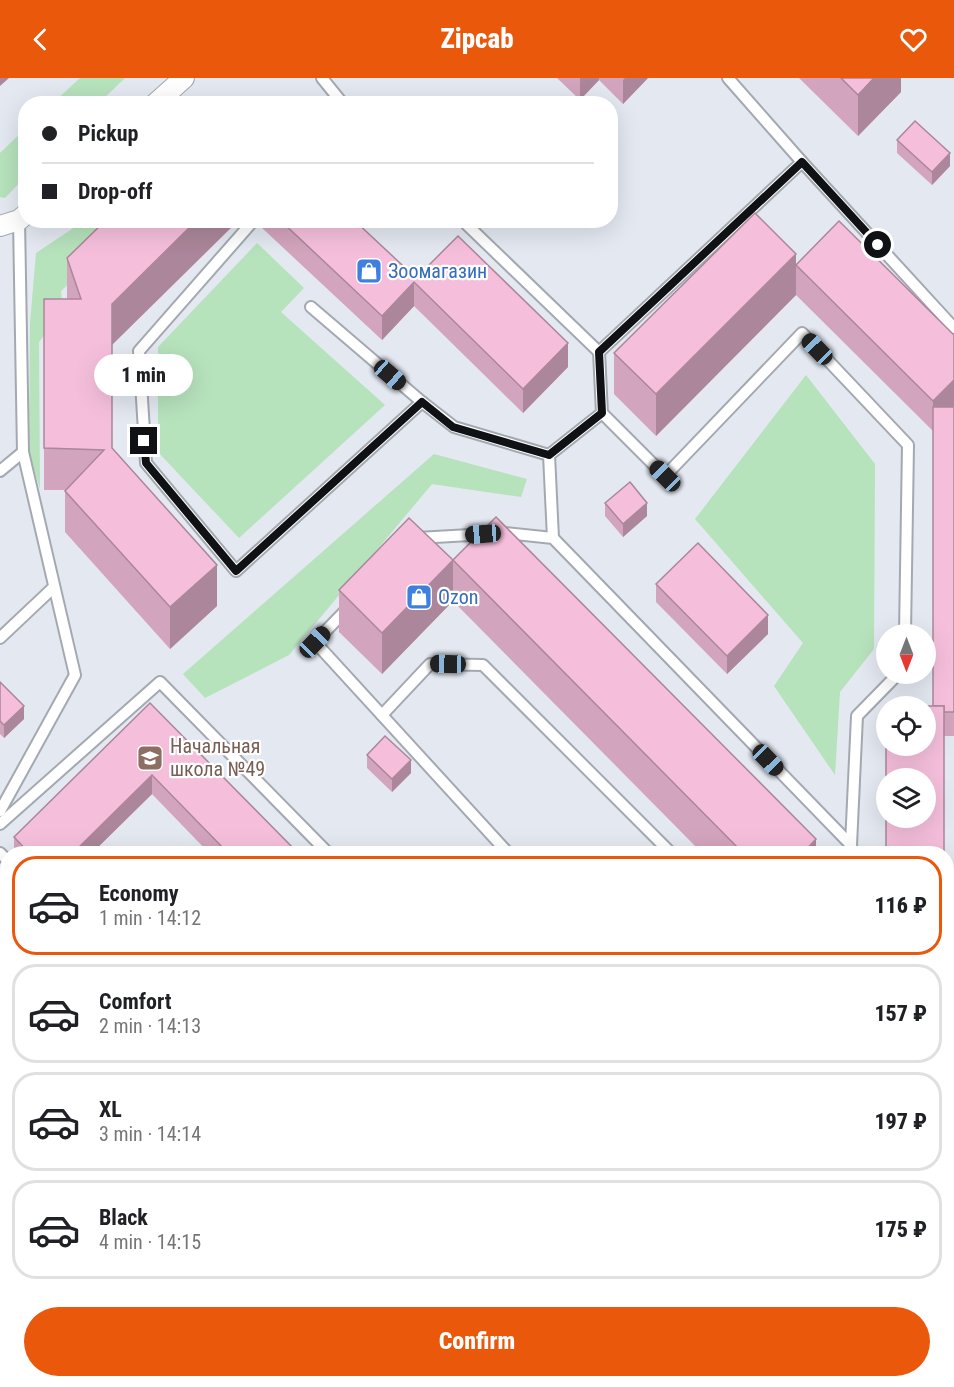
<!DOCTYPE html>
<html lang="en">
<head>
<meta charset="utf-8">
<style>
  body { margin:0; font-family:"Roboto Condensed",sans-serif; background:#f6f6f6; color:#202124; height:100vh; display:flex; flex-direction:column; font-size:22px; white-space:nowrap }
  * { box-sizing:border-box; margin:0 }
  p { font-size:20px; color:#757577 }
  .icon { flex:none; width:33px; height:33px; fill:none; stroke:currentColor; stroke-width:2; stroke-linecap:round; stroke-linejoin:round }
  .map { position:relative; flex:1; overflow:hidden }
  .sheet { position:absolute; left:0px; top:768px; width:954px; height:542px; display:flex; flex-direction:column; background:#fff; border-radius:24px 24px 0 0; box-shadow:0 6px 24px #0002 }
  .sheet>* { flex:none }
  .guide { position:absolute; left:18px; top:18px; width:600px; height:132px; border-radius:24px; box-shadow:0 6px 24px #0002; display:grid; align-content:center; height:132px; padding:0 24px; background:#fff }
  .needle { width:39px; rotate:180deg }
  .buttons { position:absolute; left:876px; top:546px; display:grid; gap:12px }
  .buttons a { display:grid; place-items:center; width:60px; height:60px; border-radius:50%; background:#fff; box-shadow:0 6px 24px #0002; font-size:30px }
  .end { position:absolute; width:27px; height:27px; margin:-14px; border:8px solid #0f1114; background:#fff; box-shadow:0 0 0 3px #fff }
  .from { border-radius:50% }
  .bubble { position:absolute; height:42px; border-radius:21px; background:#fff; box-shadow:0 6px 24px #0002; font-size:20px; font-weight:800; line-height:42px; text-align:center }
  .car { position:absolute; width:18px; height:36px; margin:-18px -9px; border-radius:8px; box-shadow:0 0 4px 2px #0007; background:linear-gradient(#222 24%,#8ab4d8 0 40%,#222 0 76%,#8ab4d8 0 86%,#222 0) }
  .guide b { display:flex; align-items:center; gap:21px; height:57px; font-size:22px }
  .guide b+b { border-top:2px solid #e0e0e0 }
  .guide i { width:15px; height:15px; background:#202124 }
  ul { padding:10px 0 0; list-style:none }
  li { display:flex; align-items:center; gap:18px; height:99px; margin:0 12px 9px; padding:0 12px; border:3px solid #e0e0e0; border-radius:24px }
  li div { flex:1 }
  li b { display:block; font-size:22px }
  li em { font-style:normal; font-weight:800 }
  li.current { border-color:#ea580c }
  li>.icon { width:54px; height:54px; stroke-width:1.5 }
  .primary-button { display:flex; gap:12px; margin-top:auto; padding:12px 24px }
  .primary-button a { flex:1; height:69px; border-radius:36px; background:#ea580c; color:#fff; font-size:24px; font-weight:800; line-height:69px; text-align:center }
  header { display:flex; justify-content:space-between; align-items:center; height:78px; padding:0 24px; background:#ea580c; color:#fff; font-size:27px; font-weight:800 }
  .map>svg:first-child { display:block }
</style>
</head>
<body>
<header><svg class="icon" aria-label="back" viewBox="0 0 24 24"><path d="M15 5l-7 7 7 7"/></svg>Zipcab<svg class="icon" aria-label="heart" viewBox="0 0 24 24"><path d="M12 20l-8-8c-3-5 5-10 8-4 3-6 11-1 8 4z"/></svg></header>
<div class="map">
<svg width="954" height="1309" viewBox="0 0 954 1309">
  <rect width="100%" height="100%" fill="#e3e8f1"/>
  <g fill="#b6e2bc">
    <polygon points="80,0 125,0 99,25 53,25"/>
    <polygon points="25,51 25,99 5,120 0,119 0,75"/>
    <polygon points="84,143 135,143 61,213 62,224 46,255 39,264 40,411 29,375 30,245 36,175"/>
    <polygon points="257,165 304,210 281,234 385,327 239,460 158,374 158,269"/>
    <polygon points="806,297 875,386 874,571 840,614 835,697 774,608 803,565 695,441"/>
    <polygon points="434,376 527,401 521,419 432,406 289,577 205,620 183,596"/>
    <polygon points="0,880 7,890 7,947 0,935"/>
    <polygon points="0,1029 7,1051 7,1144 0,1151"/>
    <polygon points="485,1302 559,1302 560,1309 479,1309"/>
    <polygon points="826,1302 890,1302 889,1309 821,1309"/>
  </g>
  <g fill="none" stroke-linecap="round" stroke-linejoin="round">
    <defs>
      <g id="service">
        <polyline points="322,0 343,26"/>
        <polyline points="728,0 802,84 954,250"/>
        <polyline points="254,142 139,273 146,385 236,493 422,324"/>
        <polyline points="462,142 599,274 602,335 549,377 553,460"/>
        <polyline points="311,229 422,324 454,349 549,377"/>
        <polyline points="599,274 802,84"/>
        <polyline points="602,335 665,398 802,255 908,367 905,556"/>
        <polyline points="0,393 23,374"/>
        <polyline points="417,460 505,455 553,460 851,767 853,776"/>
        <polyline points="349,529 315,564 509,776"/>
        <polyline points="0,560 54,509"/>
        <polyline points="382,637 430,586 483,587 672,776"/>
        <polyline points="0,733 75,597 23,374 19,142 15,142"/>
        <polyline points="0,746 160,604 329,776"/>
        <polyline points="851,767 857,638 898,596"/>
        <polyline points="0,775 8,783"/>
        <polyline points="946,835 951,836 954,825"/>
        <polyline points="0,1287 8,1294"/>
        <polyline points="16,1302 24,1309"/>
        <polyline points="243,1302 249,1309"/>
        <polyline points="588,1302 588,1309"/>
        <polyline points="472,1309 479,1302"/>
        <polyline points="721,1309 721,1302"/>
      </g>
      <g id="minor">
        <polyline points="155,26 184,0"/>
        <polyline points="0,148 19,142 26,136"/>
      </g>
      <polyline id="secondary" points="946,1300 954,1286"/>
    </defs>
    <use href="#service" stroke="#a4a9b1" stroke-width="14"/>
    <use href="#minor" stroke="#a4a9b1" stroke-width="22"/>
    <use href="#secondary" stroke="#a4a9b1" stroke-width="32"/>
    <use href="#service" stroke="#fff" stroke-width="10"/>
    <use href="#minor" stroke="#fff" stroke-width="20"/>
    <use href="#secondary" stroke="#f8d8db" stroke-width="28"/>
  </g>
  <g fill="#d3a4bd">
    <polygon points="557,0 648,0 623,26 599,2 580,22"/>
    <polygon points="799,0 901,0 901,14 858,58"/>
    <polygon points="897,62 950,88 932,107 897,75"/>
    <polygon points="261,142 356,142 355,143 416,200 568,289 523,335 414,228 382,262 261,149"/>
    <polygon points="67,180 112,267 112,370 217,528 170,571 65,454 65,413 66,412 44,412 44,221 67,221"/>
    <polygon points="796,187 954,257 954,658 944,658 933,628 933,353 796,217 656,358 614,316 614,275"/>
    <polygon points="605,425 647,438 623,459 605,438"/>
    <polygon points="453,482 816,776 703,776 453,523 382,596 339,554 339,512"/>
    <polygon points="656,506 768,556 727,596 656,524"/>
    <polygon points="0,604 24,641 4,660 0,656"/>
    <polygon points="150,625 299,776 210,776 152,716 91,776 14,776 14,759"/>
    <polygon points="367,677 411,695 392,714 367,690"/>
    <polygon points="287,1302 390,1302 388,1304 394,1309 287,1309"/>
    <polygon points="431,1302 455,1302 448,1309 438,1309"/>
  </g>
  <g fill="#ac869a">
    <polygon points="0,0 9,0 0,8"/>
    <polygon points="580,0 599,0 599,2 580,22"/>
    <polygon points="625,0 648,0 623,26 623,2"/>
    <polygon points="874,0 901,0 901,14 858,58 858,17"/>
    <polygon points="950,75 950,88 932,107 932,94"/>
    <polygon points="197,142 239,142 112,267 112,226"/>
    <polygon points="796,176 796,217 656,358 656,316"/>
    <polygon points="414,204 414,228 382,262 382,238"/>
    <polygon points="568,265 568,289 523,335 523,311"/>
    <polygon points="954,302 954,332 933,353 933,323"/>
    <polygon points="647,425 647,438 623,459 623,446"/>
    <polygon points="453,482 453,523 382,596 382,555"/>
    <polygon points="217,487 217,528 170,571 170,529"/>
    <polygon points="768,537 768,556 727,596 727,578"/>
    <polygon points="24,628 24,641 4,660 4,647"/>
    <polygon points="411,682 411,695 392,714 392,701"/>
    <polygon points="152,697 152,716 91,776 72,776"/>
    <polygon points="816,761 816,776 802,776"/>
    <polygon points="443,1302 455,1302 448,1309 443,1309"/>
  </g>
  <g fill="#f5bfdc" stroke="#ac869a" stroke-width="1.5" fill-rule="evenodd">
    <polygon points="841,0 874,0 858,17"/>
    <polygon points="915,43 950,75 932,94 897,62"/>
    <polygon points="755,135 796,176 656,316 614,275"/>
    <polygon points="106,142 197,142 112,226 112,370 217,487 170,529 65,413 104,372 44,370 44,221 81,221 67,180"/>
    <polygon points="280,142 354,142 416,200 458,158 568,265 523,311 414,204 382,238"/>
    <polygon points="839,143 954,257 954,302 933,323 796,187"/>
    <polygon points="933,329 954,329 954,634 944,634 944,628 933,628"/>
    <polygon points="630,404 647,425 623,446 605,425"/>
    <polygon points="496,439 816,761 802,776 744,776 453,482"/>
    <polygon points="409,440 453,482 382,555 339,512"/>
    <polygon points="698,465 768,537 727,578 656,506"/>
    <polygon points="0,604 24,628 4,647 0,643"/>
    <polygon points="150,625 299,776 229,776 152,697 72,776 30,776 14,759"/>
    <path d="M886 628H944V776H886ZM886 628H926V668H886ZM886 700H926V740H886Z"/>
    <polygon points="385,658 411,682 392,701 367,677"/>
    <polygon points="300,1302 386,1302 394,1309 308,1309"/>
    <polygon points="625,1302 683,1302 683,1309 626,1309"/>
  </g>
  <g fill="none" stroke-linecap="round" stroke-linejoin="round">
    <polyline stroke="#0f1114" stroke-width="8" points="144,363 146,385 236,493 422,324 453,349 549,377 602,335 599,274 802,84 878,167"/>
  </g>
  <defs>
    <symbol id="shop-square" viewBox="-11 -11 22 22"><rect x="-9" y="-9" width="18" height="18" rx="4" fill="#3f7fe0" stroke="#fff"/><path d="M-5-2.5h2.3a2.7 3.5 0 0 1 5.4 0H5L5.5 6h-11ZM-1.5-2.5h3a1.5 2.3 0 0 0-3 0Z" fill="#fff"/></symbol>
    <symbol id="school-square" viewBox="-11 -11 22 22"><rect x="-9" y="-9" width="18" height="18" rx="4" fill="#8d6e63" stroke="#fff"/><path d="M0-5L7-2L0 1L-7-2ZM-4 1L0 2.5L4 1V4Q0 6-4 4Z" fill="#fff"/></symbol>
  </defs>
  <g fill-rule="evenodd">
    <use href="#shop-square" x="354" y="178" width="30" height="30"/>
    <use href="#shop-square" x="404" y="504" width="30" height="30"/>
    <use href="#school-square" x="135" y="665" width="30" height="30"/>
  </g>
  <g text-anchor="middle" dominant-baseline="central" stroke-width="4.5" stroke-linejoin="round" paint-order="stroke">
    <g font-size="20" fill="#366cbe" stroke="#fff" text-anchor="start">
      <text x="388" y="193">Зоомагазин</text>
      <text x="438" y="519">Ozon</text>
    </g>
    <g font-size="20" fill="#785e54" stroke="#fff" text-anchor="start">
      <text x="170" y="668">Начальная<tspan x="170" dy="23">школа №49</tspan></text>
    </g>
  </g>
</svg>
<div class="buttons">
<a><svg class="needle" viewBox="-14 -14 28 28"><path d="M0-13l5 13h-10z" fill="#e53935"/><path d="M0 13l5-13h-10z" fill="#757577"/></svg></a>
<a><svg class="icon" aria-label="locate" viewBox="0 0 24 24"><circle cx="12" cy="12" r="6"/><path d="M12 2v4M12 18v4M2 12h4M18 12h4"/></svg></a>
<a><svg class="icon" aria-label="layers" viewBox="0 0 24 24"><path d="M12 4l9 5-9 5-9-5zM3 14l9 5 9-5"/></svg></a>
</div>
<i class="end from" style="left:878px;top:167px"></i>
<i class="end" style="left:144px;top:363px"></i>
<div class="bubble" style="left:94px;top:276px;width:99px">1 min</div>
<i class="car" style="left:817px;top:271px;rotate:316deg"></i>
<i class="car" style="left:390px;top:297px;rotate:131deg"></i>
<i class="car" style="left:665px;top:398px;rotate:315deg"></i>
<i class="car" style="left:483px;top:456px;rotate:266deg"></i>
<i class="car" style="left:315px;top:564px;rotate:44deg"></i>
<i class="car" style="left:448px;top:586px;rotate:271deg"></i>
<i class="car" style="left:768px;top:682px;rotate:136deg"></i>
<div class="guide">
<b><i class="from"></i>Pickup</b>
<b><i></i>Drop-off</b>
</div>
<section class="sheet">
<ul>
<li class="current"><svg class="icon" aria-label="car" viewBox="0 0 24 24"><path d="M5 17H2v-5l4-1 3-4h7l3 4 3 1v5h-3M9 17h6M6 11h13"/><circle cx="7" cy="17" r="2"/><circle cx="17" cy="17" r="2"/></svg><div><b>Economy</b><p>1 min · 14:12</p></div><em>116 ₽</em></li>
<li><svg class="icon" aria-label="car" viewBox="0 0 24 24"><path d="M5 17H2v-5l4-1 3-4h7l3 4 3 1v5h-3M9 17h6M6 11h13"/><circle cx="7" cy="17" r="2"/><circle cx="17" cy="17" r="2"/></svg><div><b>Comfort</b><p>2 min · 14:13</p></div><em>157 ₽</em></li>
<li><svg class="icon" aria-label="car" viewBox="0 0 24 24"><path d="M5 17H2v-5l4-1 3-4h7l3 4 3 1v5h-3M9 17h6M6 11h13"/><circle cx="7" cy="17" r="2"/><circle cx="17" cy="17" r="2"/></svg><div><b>XL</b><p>3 min · 14:14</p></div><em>197 ₽</em></li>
<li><svg class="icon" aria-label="car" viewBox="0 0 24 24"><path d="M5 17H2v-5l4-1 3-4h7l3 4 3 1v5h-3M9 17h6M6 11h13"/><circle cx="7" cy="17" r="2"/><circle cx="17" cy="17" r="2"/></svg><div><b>Black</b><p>4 min · 14:15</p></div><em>175 ₽</em></li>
</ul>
<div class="primary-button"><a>Confirm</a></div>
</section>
</div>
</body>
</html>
